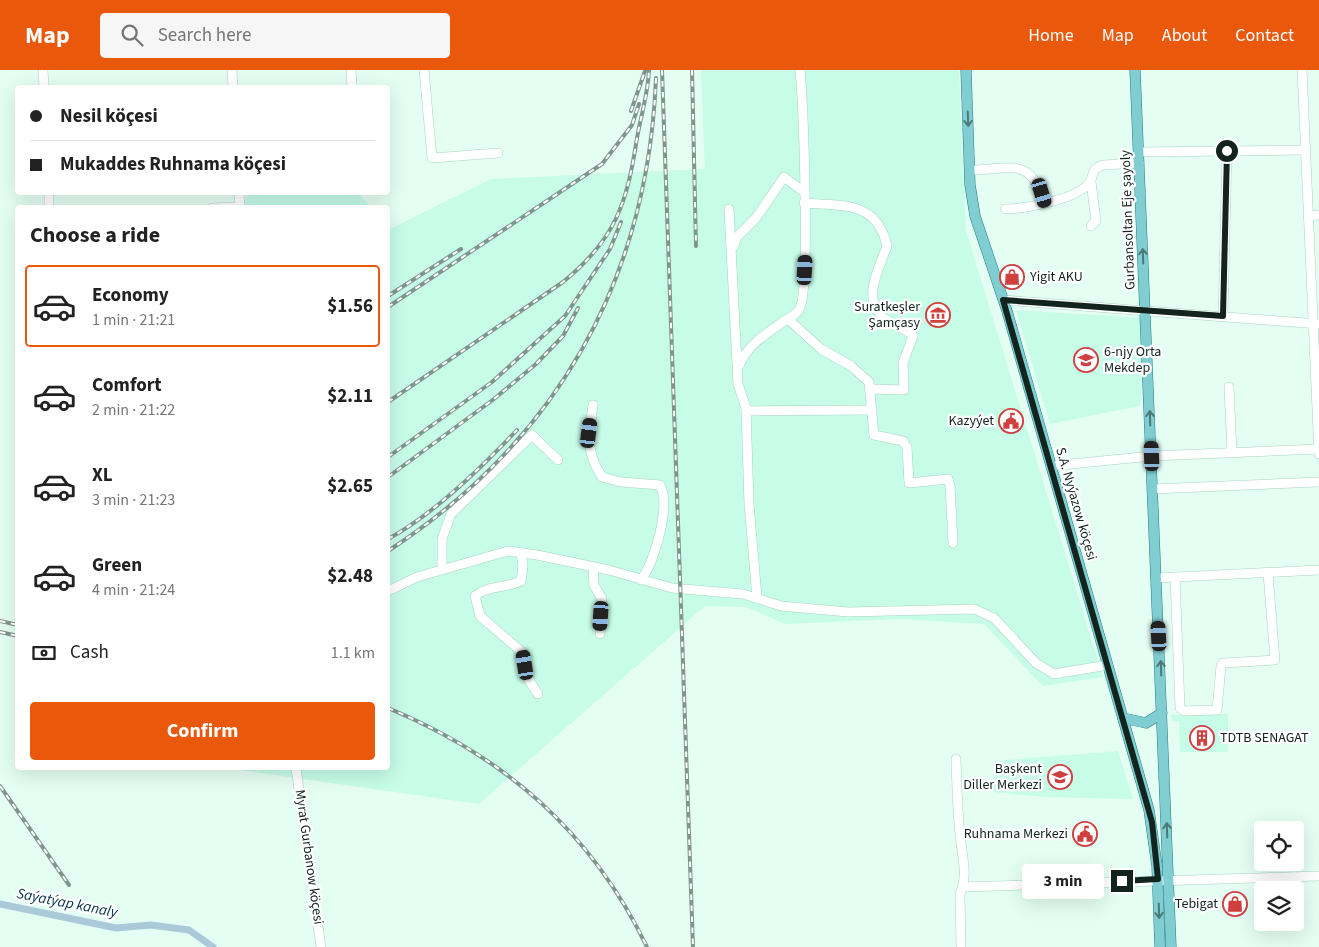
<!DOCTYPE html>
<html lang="en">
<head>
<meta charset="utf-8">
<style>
  body { margin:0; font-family:"Source Sans 3",sans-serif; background:#f6f6f6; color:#222; height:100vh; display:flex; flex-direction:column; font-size:19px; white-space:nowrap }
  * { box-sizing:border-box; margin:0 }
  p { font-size:16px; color:#767676 }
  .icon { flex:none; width:28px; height:28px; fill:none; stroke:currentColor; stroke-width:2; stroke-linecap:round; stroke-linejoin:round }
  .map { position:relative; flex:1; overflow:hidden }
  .drawer { position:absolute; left:15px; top:135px; width:375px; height:565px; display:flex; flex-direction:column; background:#fff; border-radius:5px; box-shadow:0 5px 20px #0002 }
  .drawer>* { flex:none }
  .banner { position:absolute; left:15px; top:15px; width:375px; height:110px; border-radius:5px; box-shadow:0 5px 20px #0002; display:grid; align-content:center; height:110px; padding:0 15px; background:#fff }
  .fabs { position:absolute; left:1254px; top:751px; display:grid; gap:10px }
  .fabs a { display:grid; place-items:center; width:50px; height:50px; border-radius:5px; background:#fff; box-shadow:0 5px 20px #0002; font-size:25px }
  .end { position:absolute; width:22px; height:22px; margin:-11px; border:6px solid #13241e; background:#fff; box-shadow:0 0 0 2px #fff }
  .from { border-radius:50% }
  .bubble { position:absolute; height:35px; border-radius:5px; background:#fff; box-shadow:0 5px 20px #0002; font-size:16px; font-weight:700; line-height:35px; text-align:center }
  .car { position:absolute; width:15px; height:30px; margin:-15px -8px; border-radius:6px; box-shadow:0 0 4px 1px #0007; background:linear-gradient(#222 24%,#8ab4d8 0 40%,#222 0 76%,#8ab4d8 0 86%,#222 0) }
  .banner b { display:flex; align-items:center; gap:18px; height:48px; font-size:19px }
  .banner b+b { border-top:1px solid #e0e0e0 }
  .banner i { width:12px; height:12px; background:#222 }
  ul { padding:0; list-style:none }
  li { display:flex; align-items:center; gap:15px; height:82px; margin:0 10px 8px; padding:0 5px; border:2px solid transparent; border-radius:5px }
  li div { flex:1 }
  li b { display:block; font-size:19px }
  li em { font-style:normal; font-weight:700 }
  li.current { border-color:#ea580c }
  li>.icon { width:45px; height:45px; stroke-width:1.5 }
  h2 { padding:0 15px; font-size:22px; line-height:60px }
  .pay { display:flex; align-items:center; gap:12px; height:55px; padding:0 15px; font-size:19px }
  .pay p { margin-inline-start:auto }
  .button { display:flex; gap:10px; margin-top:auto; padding:10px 15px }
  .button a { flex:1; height:58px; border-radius:5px; background:#ea580c; color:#fff; font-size:20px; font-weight:700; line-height:58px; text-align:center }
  header { display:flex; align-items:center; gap:30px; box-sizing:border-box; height:70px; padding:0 25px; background:#ea580c; color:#fff }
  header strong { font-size:24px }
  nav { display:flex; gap:28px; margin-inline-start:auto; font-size:18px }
  .search { width:350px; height:45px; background:#f6f6f6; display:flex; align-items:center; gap:12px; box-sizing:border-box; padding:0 18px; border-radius:5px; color:#767676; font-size:19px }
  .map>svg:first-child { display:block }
</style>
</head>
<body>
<header>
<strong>Map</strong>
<div class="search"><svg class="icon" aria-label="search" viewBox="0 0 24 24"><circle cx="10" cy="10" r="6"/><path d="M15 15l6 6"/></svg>Search here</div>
<nav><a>Home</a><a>Map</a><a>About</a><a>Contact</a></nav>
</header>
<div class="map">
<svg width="1319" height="877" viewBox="0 0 1319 877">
  <rect width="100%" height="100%" fill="#e4fef4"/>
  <g fill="#c6fce8">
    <polygon points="701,0 959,0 966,161 1103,607 1043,616 984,554 899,549 785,554 746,537 705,536 479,734 233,699 388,698 388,157 390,159 491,109 705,99"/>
    <polygon points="248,122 358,123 371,137 243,138"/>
    <polygon points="1016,240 1142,248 1141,332 1139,336 1050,354"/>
    <polygon points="1228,644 1228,682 1180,682 1179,651 1172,651 1171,645"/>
    <polygon points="1118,681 1133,729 1044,727 993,722 996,691"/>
  </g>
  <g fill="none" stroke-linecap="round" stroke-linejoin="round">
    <polyline stroke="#aacada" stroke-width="7" points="0,834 116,858 151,855 189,860 213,877"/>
    <defs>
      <g id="minor">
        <polyline points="43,0 44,18"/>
        <polyline points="232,0 233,18"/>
        <polyline points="351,0 352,18"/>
        <polyline points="424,0 432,88 498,83"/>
        <polyline points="1302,0 1319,384"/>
        <polyline points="1139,82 1306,80"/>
        <path d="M970 100C1010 100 1030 85 1045 133"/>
        <polyline points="1091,112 1096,151 1091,156"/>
        <polyline points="49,122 49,138"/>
        <polyline points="239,122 240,138"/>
        <path d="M804 133C841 136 877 130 887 176 880 196 863 226 880 244 888 254 904 257 913 266L903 293 904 320 871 319"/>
        <polyline points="212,138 240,137"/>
        <polyline points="729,139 738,314 746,338 749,434 757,528"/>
        <path d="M1005 139C1024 139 1078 129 1089 113 1092 110 1092 104 1095 99L1103 95 1139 93"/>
        <polyline points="1308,146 1319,145"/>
        <polyline points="733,177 737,167 756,148 784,107 804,122"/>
        <polyline points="1003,230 1319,254"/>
        <polyline points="1223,246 1227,81"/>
        <polyline points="788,249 821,279 851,296 869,312 874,365 903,371 907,377 909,413 948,409 950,415 953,473"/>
        <path d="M739 296C747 274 769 262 787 249 791 247 797 243 799 240 811 223 803 32 800 0"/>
        <polyline points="1229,317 1232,383"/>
        <path d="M593 335C589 364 585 381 602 407L621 412 660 415C671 435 655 492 641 510"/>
        <polyline points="746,341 872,340"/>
        <polyline points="1051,396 1152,386 1319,379"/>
        <polyline points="1153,419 1319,412"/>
        <path d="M521 483 523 496 521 511C505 519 490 514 475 526L480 546 523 583 527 607 538 624"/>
        <polyline points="593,497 594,515 602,529 600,564"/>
        <polyline points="442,499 442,469 451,444 532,365 558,390"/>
        <polyline points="1175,507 1180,638 1184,641 1217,640 1221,596 1223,593 1275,590 1268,503"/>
        <polyline points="1157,508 1319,500"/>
        <polyline points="388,521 417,507 508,481 537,485 609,500 672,518 743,524 781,536 848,542 974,539 994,548 1036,593 1054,604 1108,595"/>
        <path d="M956 689C957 714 957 739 960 763 961 784 969 804 960 824L961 877"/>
        <polyline points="296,698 321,877"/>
        <polyline points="963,817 1319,806"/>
      </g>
      <g id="major">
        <polyline points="966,0 970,115 975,146 1007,241 1149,740 1157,796 1160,877"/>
        <polyline points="1135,0 1171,877"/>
        <polyline points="1123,648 1146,653 1162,643"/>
      </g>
    </defs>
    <use href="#minor" stroke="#a8d3c3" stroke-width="10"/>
    <use href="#major" stroke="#247e80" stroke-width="11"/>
    <use href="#minor" stroke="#fff" stroke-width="9"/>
    <use href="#major" stroke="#81ced2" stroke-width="10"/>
    <defs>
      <g id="rail">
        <polyline points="662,0 693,877"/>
        <polyline points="692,0 696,176"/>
        <polyline points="631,41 645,1"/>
        <polyline points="388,226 461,179"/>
        <polyline points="388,237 602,94 632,55 639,34"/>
        <path d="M388 332 563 212C616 169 627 133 637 68 641 45 648 24 649 0"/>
        <polyline points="388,387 492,312 565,246 610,179 621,152"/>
        <polyline points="388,407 494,329 536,294 563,266 578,238"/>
        <path d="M388 469C431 446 483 396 517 360"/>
        <path d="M388 481C557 371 648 209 656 8"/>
        <polyline points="0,551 18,555"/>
        <polyline points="0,562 18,566"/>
        <path d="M388 638C505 687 591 761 647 877"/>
        <polyline points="0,716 69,815"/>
      </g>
    </defs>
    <use href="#rail" stroke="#7f958d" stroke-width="4"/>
    <use href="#rail" stroke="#fff" stroke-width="2" stroke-dasharray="5.5" stroke-linecap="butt"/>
  </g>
  <defs><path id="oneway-shaft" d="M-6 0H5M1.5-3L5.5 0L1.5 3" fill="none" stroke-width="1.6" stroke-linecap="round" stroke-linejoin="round" transform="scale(1.25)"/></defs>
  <g stroke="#4a7978">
    <use href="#oneway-shaft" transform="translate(968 49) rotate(88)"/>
    <use href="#oneway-shaft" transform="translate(1143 186) rotate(-92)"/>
    <use href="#oneway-shaft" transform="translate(1150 348) rotate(-92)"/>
    <use href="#oneway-shaft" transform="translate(1161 598) rotate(-92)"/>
    <use href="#oneway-shaft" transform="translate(1167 760) rotate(-92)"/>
    <use href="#oneway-shaft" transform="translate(1159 841) rotate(88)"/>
  </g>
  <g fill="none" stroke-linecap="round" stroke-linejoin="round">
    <polyline stroke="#13241e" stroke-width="6" points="1122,811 1158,809 1152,752 1003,230 1223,246 1227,81"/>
  </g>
  <defs>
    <symbol id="shop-ring" viewBox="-11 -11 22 22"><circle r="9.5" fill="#fff" stroke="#cf403f" stroke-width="1.5"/><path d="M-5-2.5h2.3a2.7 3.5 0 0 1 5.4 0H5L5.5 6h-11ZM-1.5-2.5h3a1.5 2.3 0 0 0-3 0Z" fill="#cf403f"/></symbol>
    <symbol id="museum-ring" viewBox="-11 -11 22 22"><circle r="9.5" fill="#fff" stroke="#cf403f" stroke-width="1.5"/><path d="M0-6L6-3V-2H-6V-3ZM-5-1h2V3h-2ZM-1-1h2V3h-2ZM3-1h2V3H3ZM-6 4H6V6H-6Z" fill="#cf403f"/></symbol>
    <symbol id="school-ring" viewBox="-11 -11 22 22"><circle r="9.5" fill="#fff" stroke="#cf403f" stroke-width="1.5"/><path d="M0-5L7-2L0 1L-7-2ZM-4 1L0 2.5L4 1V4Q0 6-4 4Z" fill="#cf403f"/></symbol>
    <symbol id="civic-ring" viewBox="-11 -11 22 22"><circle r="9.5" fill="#fff" stroke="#cf403f" stroke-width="1.5"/><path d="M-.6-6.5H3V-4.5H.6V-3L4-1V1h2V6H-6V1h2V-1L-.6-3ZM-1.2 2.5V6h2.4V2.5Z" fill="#cf403f"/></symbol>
    <symbol id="building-ring" viewBox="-11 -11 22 22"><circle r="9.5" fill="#fff" stroke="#cf403f" stroke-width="1.5"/><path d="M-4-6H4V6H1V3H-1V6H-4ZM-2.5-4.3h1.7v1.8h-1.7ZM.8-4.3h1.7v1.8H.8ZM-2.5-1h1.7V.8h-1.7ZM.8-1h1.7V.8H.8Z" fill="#cf403f"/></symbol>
    <symbol id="university-ring" viewBox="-11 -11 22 22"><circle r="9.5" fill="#fff" stroke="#cf403f" stroke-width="1.5"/><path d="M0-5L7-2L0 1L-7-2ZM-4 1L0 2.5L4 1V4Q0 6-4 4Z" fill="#cf403f"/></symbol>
  </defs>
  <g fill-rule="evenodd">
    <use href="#shop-ring" x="998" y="193" width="28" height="28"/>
    <use href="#museum-ring" x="924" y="231" width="28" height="28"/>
    <use href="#school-ring" x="1072" y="276" width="28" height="28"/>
    <use href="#civic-ring" x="997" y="337" width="28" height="28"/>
    <use href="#building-ring" x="1188" y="654" width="28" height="28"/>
    <use href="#university-ring" x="1046" y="693" width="28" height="28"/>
    <use href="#civic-ring" x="1071" y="750" width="28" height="28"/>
    <use href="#shop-ring" x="1221" y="820" width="28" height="28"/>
  </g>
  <g text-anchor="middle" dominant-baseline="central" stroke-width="4.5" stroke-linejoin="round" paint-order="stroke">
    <g font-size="14" fill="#13241e" stroke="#fff">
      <text transform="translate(1128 150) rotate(-92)">Gurbansoltan Eje şayoly</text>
      <text transform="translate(1076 434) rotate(74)">S.A. Nyýazow köçesi</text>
      <text transform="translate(309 787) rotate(82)">Myrat Gurbanow köçesi</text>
    </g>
    <g font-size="14" fill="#13241e" stroke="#fff" text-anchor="end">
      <text x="1030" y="207" text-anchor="start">Yigit AKU</text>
      <text x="920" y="237">Suratkeşler<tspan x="920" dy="16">Şamçasy</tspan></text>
      <text x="1104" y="282" text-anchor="start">6-njy Orta<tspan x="1104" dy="16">Mekdep</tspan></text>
      <text x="994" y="351">Kazyýet</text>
      <text x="1220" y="668" text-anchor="start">TDTB SENAGAT</text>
      <text x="1042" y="699">Başkent<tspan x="1042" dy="16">Diller Merkezi</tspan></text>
      <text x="1068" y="764">Ruhnama Merkezi</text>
      <text x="1218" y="834">Tebigat</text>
    </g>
    <g font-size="15" font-style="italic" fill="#023244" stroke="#fff">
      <text transform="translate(67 833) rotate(11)">Saýatýap kanaly</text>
    </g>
  </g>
</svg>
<div class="fabs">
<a><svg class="icon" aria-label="locate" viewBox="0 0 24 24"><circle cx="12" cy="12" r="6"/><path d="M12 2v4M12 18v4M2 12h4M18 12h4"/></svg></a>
<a><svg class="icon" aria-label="layers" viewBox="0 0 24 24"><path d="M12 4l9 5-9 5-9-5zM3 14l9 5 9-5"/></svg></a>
</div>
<i class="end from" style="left:1227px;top:81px"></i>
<i class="end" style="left:1122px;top:811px"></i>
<div class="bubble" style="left:1022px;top:794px;width:82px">3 min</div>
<i class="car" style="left:1042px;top:123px;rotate:163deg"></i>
<i class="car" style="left:805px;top:200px;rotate:3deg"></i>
<i class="car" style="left:589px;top:363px;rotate:7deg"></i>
<i class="car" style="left:1152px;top:386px;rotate:358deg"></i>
<i class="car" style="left:601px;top:546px;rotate:184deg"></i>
<i class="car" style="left:1159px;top:566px;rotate:357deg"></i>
<i class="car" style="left:525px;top:595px;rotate:351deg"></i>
<div class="banner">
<b><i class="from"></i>Nesil köçesi</b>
<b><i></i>Mukaddes Ruhnama köçesi</b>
</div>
<section class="drawer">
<h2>Choose a ride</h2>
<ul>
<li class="current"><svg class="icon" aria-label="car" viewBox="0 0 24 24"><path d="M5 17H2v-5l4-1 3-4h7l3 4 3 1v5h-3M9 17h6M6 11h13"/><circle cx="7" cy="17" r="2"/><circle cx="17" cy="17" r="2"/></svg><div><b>Economy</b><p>1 min · 21:21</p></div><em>$1.56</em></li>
<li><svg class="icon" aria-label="car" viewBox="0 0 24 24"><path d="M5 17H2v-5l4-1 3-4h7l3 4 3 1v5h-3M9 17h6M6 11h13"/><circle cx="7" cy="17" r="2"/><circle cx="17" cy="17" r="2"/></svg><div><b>Comfort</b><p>2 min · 21:22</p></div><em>$2.11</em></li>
<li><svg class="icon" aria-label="car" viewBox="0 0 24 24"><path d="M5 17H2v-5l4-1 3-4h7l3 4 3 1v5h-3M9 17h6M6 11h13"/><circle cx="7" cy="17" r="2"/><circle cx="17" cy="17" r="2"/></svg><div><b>XL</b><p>3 min · 21:23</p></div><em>$2.65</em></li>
<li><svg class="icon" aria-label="car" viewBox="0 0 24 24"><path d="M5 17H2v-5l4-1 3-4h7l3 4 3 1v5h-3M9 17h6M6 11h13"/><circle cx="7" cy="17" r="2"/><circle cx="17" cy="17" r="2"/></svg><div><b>Green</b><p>4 min · 21:24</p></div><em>$2.48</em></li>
</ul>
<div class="pay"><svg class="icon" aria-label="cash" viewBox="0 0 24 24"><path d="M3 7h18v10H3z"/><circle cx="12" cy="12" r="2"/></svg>Cash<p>1.1 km</p></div>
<div class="button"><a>Confirm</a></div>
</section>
</div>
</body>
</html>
